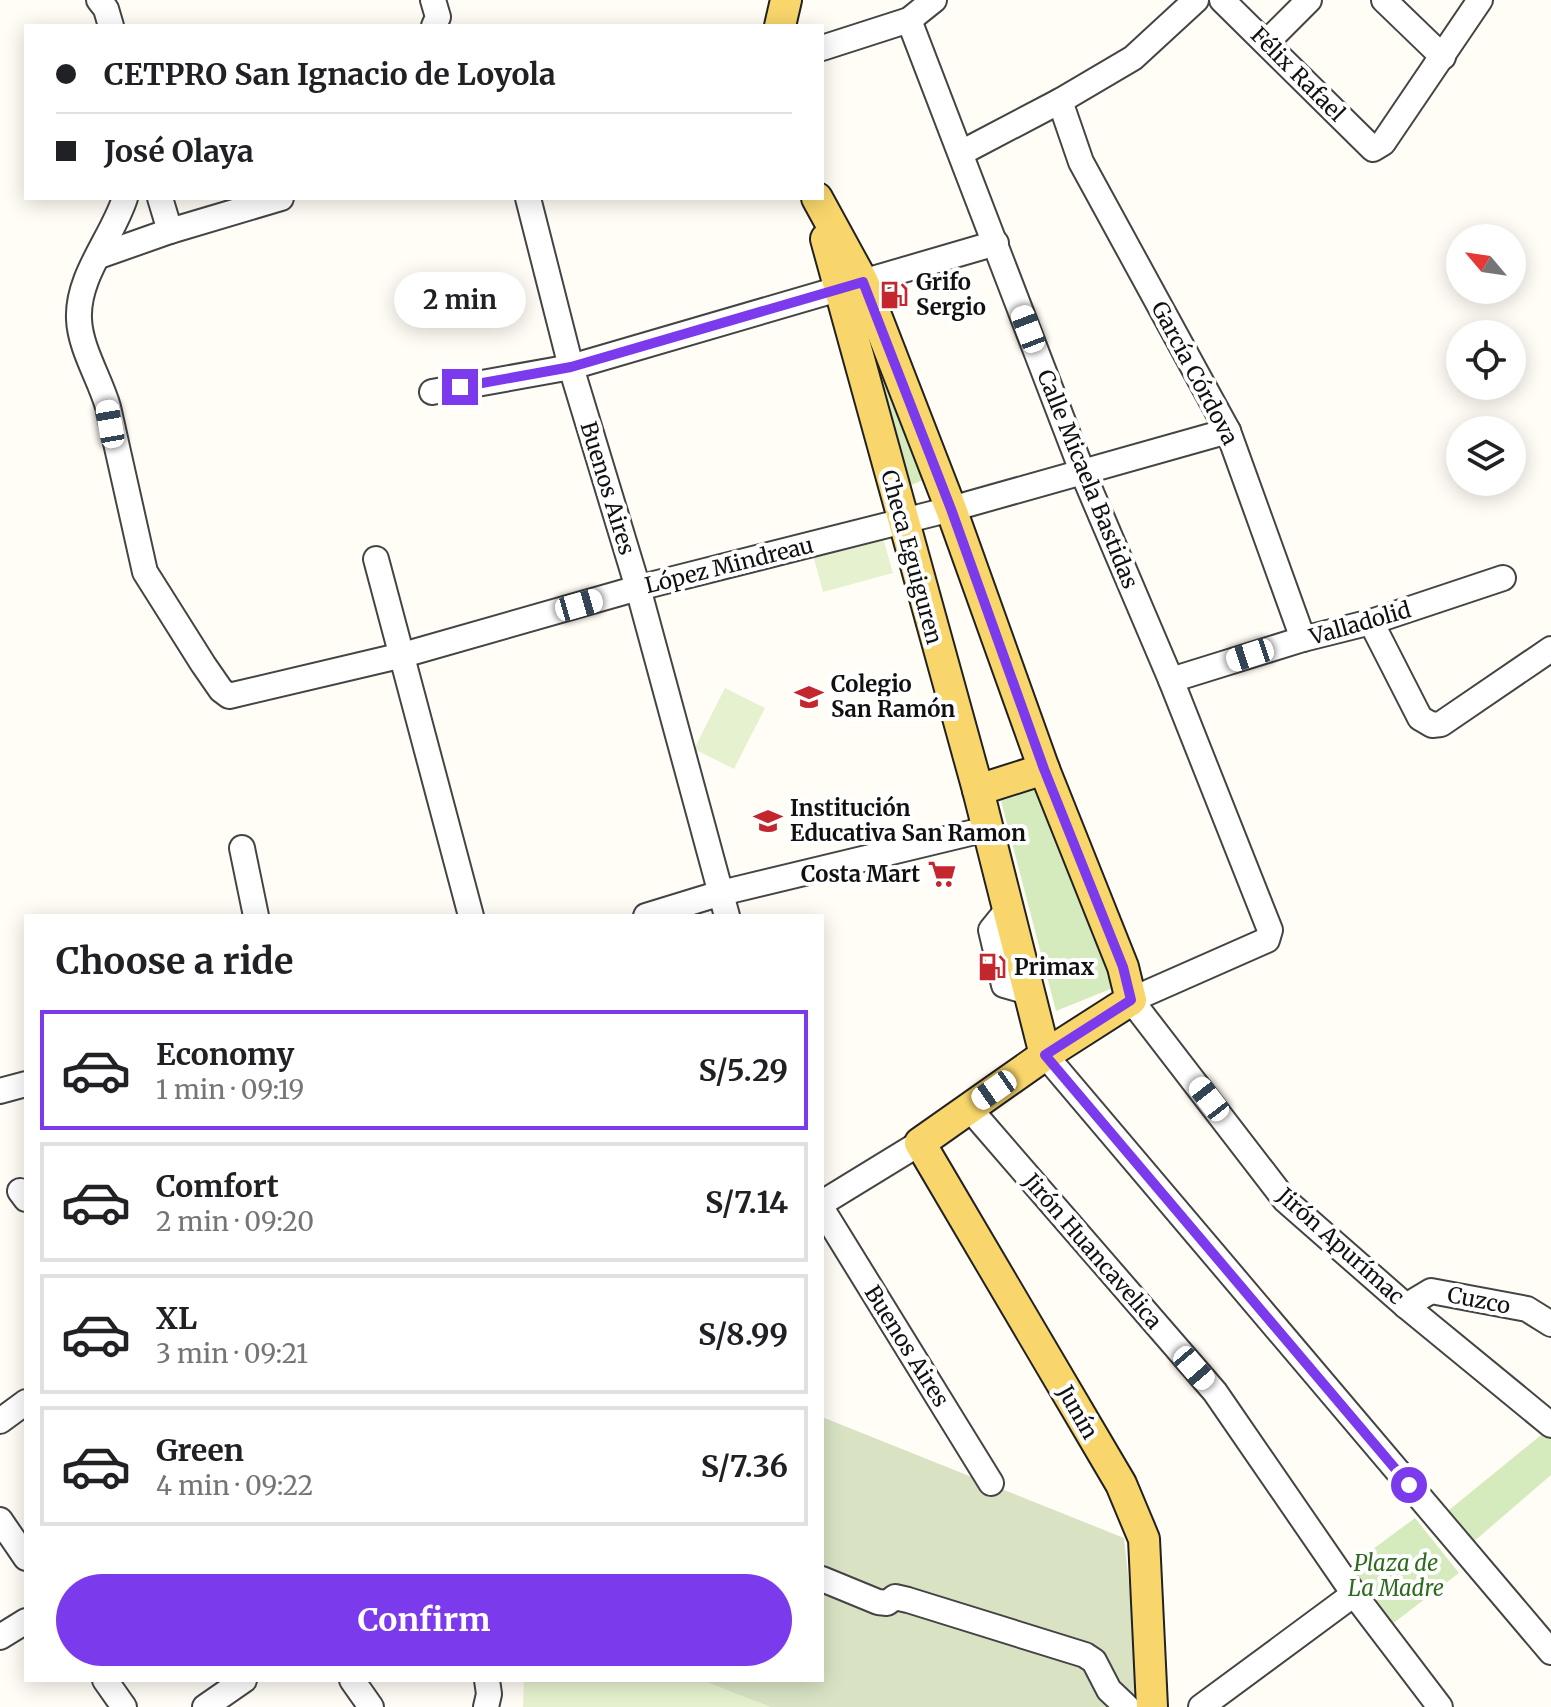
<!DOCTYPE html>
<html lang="en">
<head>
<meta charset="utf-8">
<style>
  body { margin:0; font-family:Merriweather,serif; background:#f2f2f2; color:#202124; height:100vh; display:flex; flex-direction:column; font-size:30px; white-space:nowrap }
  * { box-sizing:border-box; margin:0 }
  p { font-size:26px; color:#757577 }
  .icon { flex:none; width:44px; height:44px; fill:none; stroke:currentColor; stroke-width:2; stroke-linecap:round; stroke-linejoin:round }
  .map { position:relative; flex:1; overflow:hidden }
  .panel { position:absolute; left:24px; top:914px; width:800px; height:768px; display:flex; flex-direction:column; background:#fff; border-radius:0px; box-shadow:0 4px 20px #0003 }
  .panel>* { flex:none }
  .top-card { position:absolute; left:24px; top:24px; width:800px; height:176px; border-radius:0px; box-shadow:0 4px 20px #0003; display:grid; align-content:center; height:176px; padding:0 32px; background:#fff }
  .needle { width:52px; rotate:299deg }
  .tools { position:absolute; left:1446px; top:224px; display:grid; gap:16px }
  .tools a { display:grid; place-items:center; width:80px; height:80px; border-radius:50%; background:#fff; box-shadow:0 4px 20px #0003; font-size:40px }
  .end { position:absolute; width:36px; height:36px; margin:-18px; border:10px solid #7c3aed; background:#fff; box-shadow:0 0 0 4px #fff }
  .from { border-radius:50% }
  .bubble { position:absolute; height:56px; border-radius:28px; background:#fff; box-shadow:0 4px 20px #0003; font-size:26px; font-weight:700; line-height:56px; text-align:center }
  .car { position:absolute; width:24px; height:48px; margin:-24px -12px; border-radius:10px; box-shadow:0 0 6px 2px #0007; background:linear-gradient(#fff 24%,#345 0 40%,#fff 0 76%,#345 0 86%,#fff 0) }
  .top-card b { display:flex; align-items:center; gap:28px; height:76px; font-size:30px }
  .top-card b+b { border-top:2px solid #e0e0e0 }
  .top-card i { width:20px; height:20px; background:#202124 }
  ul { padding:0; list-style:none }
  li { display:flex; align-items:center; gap:24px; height:120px; margin:0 16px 12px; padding:0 16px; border:4px solid #e0e0e0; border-radius:0px }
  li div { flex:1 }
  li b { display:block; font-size:30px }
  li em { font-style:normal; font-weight:700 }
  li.on { border-color:#7c3aed }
  li>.icon { width:72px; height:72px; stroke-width:1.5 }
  h2 { padding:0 32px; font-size:36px; line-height:96px }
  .primary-button { display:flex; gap:16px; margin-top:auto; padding:16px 32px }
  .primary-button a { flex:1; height:92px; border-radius:48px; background:#7c3aed; color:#fff; font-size:32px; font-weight:700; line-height:92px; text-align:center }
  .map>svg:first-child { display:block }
</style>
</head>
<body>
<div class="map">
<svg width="1551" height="1707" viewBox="0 0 1551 1707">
  <rect width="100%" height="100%" fill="#fffdf5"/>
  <g fill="#d5ebbd">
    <polygon points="856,291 929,478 905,487"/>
    <polygon points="1032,779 1113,988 1056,1011 999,793"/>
    <polygon points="1551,1427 1551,1475 1464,1550 1438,1519"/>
    <polygon points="1415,1518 1459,1573 1387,1628 1346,1569"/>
  </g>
  <polygon fill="#d9e3c4" points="822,1417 1124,1538 1142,1707 770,1707 701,1680 822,1680"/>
  <g fill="#e6f2cf">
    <polygon points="882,535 893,573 823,592 813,555"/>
    <polygon points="725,688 765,708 734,769 694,749"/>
    <polygon points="524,1680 701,1680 770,1707 523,1707"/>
  </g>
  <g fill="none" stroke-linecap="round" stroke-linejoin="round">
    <defs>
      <g id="minor">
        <polyline points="99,0 106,9 111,26"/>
        <polyline points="433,0 438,17 434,26"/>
        <polyline points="1222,0 1373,149 1383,143 1480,0"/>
        <polyline points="1384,0 1443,57"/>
        <polyline points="909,20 1082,471 1171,680 1270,930 1267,940 1131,1000 1285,1200 1406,1306 1551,1425"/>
        <polyline points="1267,42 1309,0"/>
        <polyline points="822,48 909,20 934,0"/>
        <polyline points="1060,101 1081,162 1228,431 1303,639"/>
        <polyline points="961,153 1060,101 1133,58 1196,0"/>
        <path d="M125 198C112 238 77 276 79 319 80 348 100 379 108 407L145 572 203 664 221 690 229 696 403 655 638 588 951 509 1228 431"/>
        <polyline points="160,198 170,231"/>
        <polyline points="528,198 571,367 638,588 727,916"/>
        <polyline points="99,256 170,231 281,198"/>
        <polyline points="432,392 571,367 996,243"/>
        <polyline points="376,559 471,916"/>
        <polyline points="1371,622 1420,718 1432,725 1441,724 1551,649"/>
        <polyline points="1171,680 1303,639 1371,622 1503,578"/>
        <polyline points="242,848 256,916"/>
        <polyline points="1008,909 991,930 1004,985 1029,992"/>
        <polyline points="646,916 721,893 987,829"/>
        <polyline points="1045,1055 1551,1652"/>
        <polyline points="0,1091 26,1084"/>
        <polyline points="969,1108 1215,1392 1354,1594 1440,1707"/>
        <polyline points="20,1191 26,1199"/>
        <polyline points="822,1203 920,1143"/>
        <polyline points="822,1209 991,1483"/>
        <polyline points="1406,1306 1431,1291 1527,1309 1551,1324"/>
        <polyline points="0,1421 26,1402"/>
        <polyline points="0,1520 26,1558"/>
        <polyline points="822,1579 878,1602 887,1603 895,1597 908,1600 1085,1655 1094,1661 1109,1690 1127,1707"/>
        <polyline points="0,1637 26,1621"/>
        <polyline points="105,1680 124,1707"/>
        <polyline points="352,1680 371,1707"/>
        <polyline points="205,1707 244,1680"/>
        <polyline points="486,1707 489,1694 487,1680"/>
        <polyline points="1201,1707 1354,1594"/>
      </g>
      <g id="major">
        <polyline points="780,26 786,0"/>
        <polyline points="817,198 863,282 951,509 1044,769 1123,967 1131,1000 1045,1055 920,1143 1121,1484 1144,1539 1152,1707"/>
        <polyline points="826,239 978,790 1045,1055"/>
        <polyline points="978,790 1044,769"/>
      </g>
    </defs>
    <use href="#minor" stroke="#444" stroke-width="28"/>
    <use href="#major" stroke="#222" stroke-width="34"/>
    <use href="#minor" stroke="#fff" stroke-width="24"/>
    <use href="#major" stroke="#f9d66b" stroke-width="30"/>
  </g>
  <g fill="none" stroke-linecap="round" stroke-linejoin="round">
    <polyline stroke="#7c3aed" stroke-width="10" points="460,387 571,367 863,282 951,509 1044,769 1123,967 1131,1000 1045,1055 1409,1485"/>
  </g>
  <defs>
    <symbol id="fuel-bare" viewBox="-9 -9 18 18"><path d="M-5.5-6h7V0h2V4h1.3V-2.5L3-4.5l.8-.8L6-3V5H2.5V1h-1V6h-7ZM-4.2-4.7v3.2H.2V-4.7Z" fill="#c4262e" stroke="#fff" stroke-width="2.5" paint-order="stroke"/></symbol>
    <symbol id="school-bare" viewBox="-9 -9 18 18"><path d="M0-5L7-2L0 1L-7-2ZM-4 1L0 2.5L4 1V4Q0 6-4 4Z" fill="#c4262e" stroke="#fff" stroke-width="2.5" paint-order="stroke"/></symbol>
    <symbol id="supermarket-bare" viewBox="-9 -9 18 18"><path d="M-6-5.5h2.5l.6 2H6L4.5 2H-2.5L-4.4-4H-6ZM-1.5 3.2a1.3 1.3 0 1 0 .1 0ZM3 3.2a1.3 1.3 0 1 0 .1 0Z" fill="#c4262e" stroke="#fff" stroke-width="2.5" paint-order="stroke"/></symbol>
  </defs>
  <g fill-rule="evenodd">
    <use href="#fuel-bare" x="874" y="275" width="40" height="40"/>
    <use href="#school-bare" x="789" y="677" width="40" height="40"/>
    <use href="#school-bare" x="748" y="801" width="40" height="40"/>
    <use href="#supermarket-bare" x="922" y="854" width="40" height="40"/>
    <use href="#fuel-bare" x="972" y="947" width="40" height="40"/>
  </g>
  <g text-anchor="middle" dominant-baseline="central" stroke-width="8" stroke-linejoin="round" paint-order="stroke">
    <g font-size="22" fill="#111" stroke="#fff">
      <text transform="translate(1298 74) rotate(45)">Félix Rafael</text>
      <text transform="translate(1195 373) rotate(62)">García Córdova</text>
      <text transform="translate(1088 479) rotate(68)">Calle Micaela Bastidas</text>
      <text transform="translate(608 488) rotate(73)">Buenos Aires</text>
      <text transform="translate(912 557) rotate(75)">Checa Eguiguren</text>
      <text transform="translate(729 565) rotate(-14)">López Mindreau</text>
      <text transform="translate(1360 623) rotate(-16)">Valladolid</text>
      <text transform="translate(1341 1246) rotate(42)">Jirón Apurímac</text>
      <text transform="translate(1093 1251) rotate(49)">Jirón Huancavelica</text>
      <text transform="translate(1479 1300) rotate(11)">Cuzco</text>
      <text transform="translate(907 1346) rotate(58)">Buenos Aires</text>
      <text transform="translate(1078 1412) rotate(60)">Junín</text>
    </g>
    <g font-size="22" font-weight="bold" fill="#111" stroke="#fff" text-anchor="start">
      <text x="916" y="282">Grifo<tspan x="916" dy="25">Sergio</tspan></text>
      <text x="831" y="684">Colegio<tspan x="831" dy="25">San Ramón</tspan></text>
      <text x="790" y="808">Institución<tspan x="790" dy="25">Educativa San Ramon</tspan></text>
      <text x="920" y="874" text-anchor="end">Costa Mart</text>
      <text x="1014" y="967">Primax</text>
    </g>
    <g font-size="22" font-style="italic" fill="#2f6b1f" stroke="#fff">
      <text x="1396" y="1563">Plaza de<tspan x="1396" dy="25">La Madre</tspan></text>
    </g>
  </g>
</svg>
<div class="tools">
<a><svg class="needle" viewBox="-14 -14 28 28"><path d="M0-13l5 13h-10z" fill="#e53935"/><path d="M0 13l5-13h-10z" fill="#757577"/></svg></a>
<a><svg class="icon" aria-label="locate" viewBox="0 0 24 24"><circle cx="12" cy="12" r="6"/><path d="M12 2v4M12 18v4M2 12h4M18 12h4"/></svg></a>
<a><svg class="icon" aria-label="layers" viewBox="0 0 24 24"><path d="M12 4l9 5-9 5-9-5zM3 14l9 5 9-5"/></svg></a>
</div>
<i class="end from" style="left:1409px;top:1485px"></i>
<i class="end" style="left:460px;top:387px"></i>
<div class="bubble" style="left:394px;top:272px;width:132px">2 min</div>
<i class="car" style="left:1028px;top:329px;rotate:339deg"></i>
<i class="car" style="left:110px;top:424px;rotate:350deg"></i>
<i class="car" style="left:579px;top:605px;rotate:74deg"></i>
<i class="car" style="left:1250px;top:655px;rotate:252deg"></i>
<i class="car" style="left:994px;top:1090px;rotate:235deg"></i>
<i class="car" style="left:1209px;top:1099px;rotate:322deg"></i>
<i class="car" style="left:1194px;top:1368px;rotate:139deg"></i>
<div class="top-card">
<b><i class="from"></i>CETPRO San Ignacio de Loyola</b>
<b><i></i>José Olaya</b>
</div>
<section class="panel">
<h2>Choose a ride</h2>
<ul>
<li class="on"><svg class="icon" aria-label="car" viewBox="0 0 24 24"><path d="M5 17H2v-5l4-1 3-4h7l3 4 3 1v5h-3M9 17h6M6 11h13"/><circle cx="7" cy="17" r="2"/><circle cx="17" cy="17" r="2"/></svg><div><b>Economy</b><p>1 min · 09:19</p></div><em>S/5.29</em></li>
<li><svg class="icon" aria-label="car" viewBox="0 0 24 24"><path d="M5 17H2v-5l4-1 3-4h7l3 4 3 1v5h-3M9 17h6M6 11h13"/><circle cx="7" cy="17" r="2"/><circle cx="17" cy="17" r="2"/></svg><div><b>Comfort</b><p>2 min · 09:20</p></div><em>S/7.14</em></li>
<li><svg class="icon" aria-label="car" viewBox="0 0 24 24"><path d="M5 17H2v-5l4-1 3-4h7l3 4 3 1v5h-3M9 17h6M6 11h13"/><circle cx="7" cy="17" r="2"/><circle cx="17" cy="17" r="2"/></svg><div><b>XL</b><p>3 min · 09:21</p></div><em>S/8.99</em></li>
<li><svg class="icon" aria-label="car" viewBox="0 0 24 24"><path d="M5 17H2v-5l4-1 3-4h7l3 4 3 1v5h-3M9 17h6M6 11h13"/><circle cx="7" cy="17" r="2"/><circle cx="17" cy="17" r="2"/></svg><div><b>Green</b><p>4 min · 09:22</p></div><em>S/7.36</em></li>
</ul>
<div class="primary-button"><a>Confirm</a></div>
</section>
</div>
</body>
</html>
